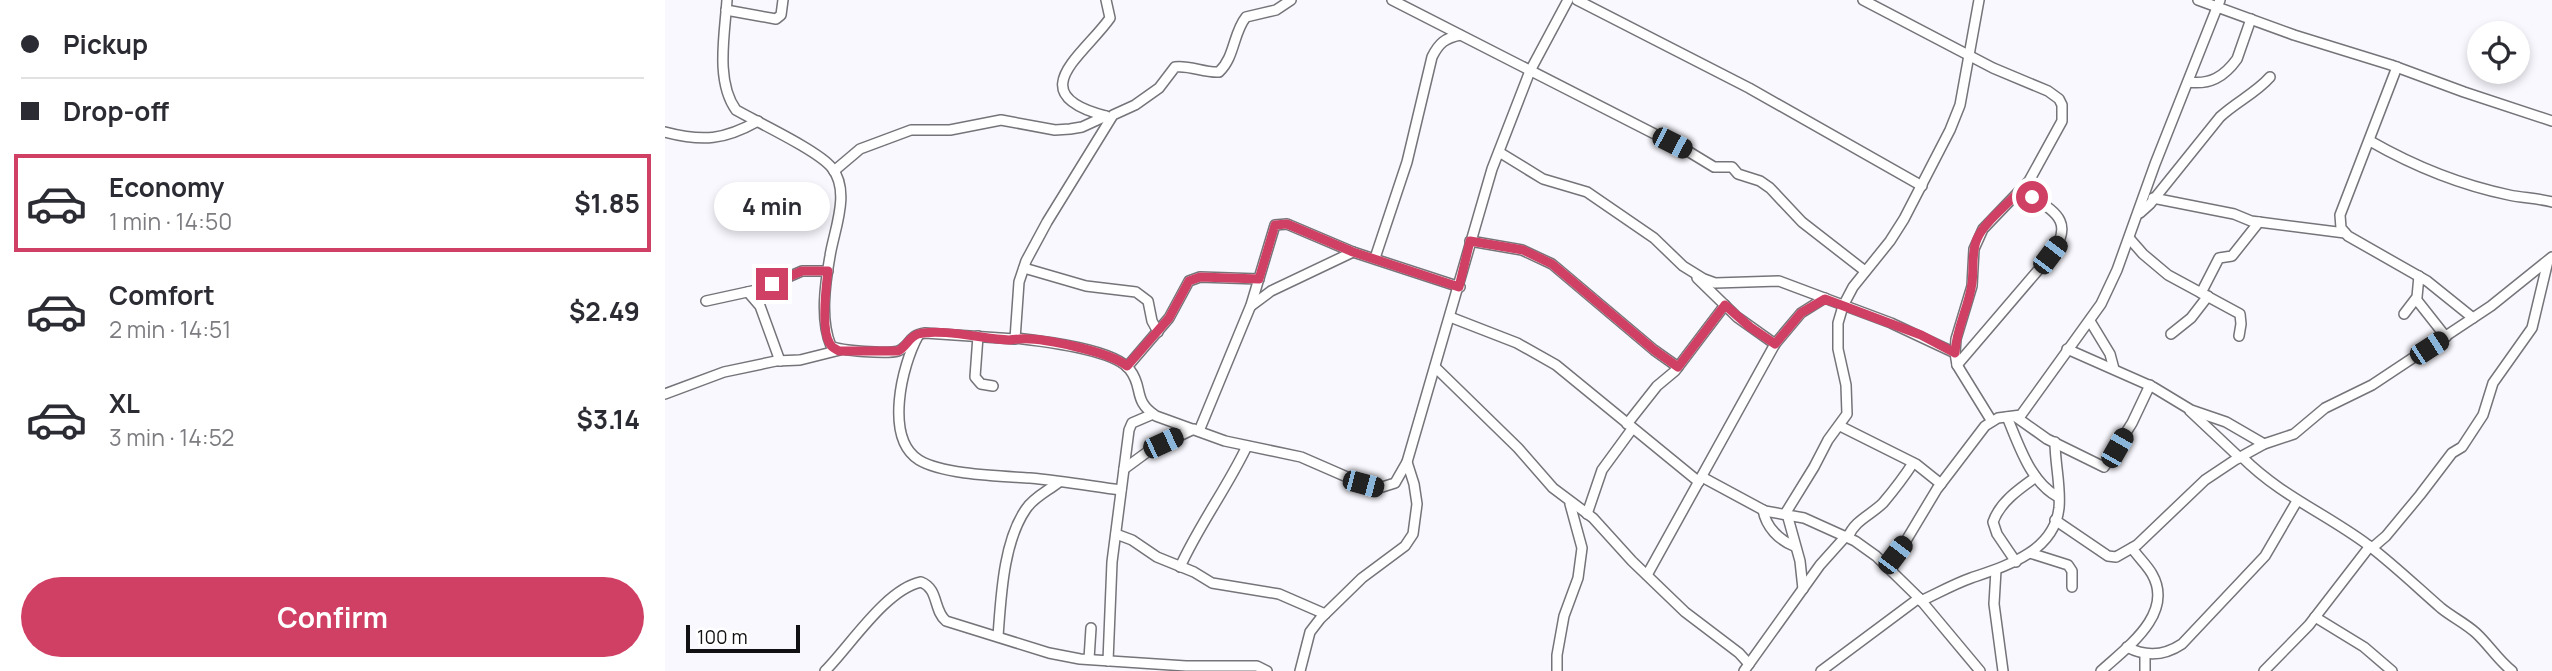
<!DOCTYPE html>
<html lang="en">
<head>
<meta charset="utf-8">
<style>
  body { margin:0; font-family:Manrope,sans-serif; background:#f7f7f7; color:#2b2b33; height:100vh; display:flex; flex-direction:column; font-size:26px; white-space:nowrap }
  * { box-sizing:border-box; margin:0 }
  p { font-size:23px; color:#7c7c81 }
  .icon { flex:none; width:38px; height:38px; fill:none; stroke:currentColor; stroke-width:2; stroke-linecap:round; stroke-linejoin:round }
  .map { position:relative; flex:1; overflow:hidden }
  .panel { display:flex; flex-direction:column; background:#fff; width:665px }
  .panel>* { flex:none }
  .banner { display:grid; align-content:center; height:154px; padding:0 21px; background:#fff }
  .fabs { position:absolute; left:1802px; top:21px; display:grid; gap:14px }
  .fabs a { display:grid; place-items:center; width:63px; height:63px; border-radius:50%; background:#fff; box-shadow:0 4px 10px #0003; font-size:35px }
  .scale { position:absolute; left:21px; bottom:18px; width:114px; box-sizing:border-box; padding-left:7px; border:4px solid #111113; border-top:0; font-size:19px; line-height:24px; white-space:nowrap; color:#111113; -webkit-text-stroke:5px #fff; paint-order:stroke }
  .end { position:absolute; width:32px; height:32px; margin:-16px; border:9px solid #cf4064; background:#fff; box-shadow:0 0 0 4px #fff }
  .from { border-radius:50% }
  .bubble { position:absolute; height:49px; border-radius:24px; background:#fff; box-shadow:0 4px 10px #0003; font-size:23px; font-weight:700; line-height:49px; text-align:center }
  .car { position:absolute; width:21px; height:42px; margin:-21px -10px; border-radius:9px; box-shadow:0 0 5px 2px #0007; background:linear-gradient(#222 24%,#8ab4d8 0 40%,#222 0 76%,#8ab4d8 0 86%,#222 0) }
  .banner b { display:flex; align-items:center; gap:24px; height:66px; font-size:26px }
  .banner b+b { border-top:2px solid #e1e1e2 }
  .banner i { width:18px; height:18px; background:#2b2b33 }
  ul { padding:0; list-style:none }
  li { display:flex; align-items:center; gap:21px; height:98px; margin:0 14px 10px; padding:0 7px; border:4px solid transparent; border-radius:0px }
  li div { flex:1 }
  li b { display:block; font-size:26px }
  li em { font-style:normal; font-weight:700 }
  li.selected { border-color:#cf4064 }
  li>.icon { width:63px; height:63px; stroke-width:1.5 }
  .action { display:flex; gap:14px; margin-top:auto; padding:14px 21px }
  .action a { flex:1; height:80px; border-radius:42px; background:#cf4064; color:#fff; font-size:28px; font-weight:700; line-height:80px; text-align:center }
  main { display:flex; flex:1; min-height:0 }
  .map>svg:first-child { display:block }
</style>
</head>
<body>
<main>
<section class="panel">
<div class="banner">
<b><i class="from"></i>Pickup</b>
<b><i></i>Drop-off</b>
</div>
<ul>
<li class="selected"><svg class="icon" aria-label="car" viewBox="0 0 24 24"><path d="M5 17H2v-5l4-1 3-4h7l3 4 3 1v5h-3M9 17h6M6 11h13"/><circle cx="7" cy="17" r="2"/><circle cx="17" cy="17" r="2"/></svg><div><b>Economy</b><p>1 min · 14:50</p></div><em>$1.85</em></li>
<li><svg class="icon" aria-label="car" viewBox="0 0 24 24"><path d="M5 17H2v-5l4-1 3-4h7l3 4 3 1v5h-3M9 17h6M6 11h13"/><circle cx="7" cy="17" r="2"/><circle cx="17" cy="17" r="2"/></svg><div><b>Comfort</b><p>2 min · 14:51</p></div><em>$2.49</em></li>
<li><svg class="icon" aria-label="car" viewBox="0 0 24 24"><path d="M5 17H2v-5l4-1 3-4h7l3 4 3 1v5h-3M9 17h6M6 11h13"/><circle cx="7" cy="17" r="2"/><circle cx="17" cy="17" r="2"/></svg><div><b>XL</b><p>3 min · 14:52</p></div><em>$3.14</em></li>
</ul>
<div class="action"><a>Confirm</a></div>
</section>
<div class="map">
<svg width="1887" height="671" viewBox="0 0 1887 671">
  <rect width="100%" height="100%" fill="#f8f8fe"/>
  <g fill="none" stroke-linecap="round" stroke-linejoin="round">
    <defs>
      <g id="minor">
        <path d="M62 0C60 33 50 81 71 110 92 122 154 151 167 168 186 192 169 230 165 256 160 284 155 320 166 346 175 351 223 354 233 351 245 347 243 335 260 333L350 339 354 282 361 261 382 222 448 115 470 105 494 88 510 67C525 65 539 73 554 72 570 57 568 33 581 17L611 10 626 0"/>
        <path d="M441 0 445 18C419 55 355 94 441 116"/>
        <polyline points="727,0 1021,150 1049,167 1067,167 1073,174 1095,181 1105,188 1137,222 1200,271"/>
        <polyline points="912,0 1084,88 1257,186"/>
        <polyline points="1198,0 1328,68 1383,91 1394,99 1397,105 1397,121 1364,181 1318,229 1309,249 1307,286 1291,339 1290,353 1292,365 1326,420"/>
        <polyline points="1533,0 1629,35 1726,65 1799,92 1887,121"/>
        <polyline points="61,10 111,19 116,15 118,0"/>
        <polyline points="1732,67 1675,215 1676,228 1683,236 1762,281 1808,318"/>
        <path d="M1523 82C1545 85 1559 77 1572 59L1586 19"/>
        <path d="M0 132C38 142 59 140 93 121"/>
        <path d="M1705 141C1747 165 1796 185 1844 195 1858 198 1872 198 1887 202"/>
        <polyline points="834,152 878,179 922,192 989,238 1018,266 1039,279 1050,283 1114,281 1226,323 1290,353"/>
        <polyline points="169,171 195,149 246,130 285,130 336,120 390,130 405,129 417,127 441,116"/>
        <polyline points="1488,198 1569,214 1586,221 1680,233"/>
        <path d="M1475 213 1485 204 1555 117C1571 102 1591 93 1605 77"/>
        <polyline points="1464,238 1478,254 1503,275 1575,314 1576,324 1574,336"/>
        <polyline points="805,241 857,250 887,264 989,350 1013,367"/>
        <path d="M710 258 742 162 767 57C774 43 780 38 795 35"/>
        <polyline points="359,268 421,286 471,292 483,301 487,321 493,332"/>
        <polyline points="1032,278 1072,317 1110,344"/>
        <polyline points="83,292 95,306 115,361"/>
        <polyline points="1536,293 1554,258 1567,256 1594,222"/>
        <polyline points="1751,299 1781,337"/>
        <polyline points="41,301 96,289 137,271 163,271"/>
        <polyline points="586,306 606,291 688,252"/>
        <polyline points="1739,314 1752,297 1754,276"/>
        <polyline points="785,317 852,343 891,365 1034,482"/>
        <polyline points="1425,321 1445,354 1449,369"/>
        <polyline points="1506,334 1526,318 1543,296"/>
        <path d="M253 336C237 365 219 438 254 460 279 475 336 476 365 478 396 481 426 486 456 490"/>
        <polyline points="313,336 310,377 316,384 328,386"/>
        <path d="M351 338C377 341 450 349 465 370 479 388 467 400 491 416L560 441 636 457 698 484 714 488 730 483 742 462 827 169 865 71 903 0"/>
        <polyline points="1402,349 1488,387 1526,410 1561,422 1599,444"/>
        <path d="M1292 365 1386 255C1413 218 1385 210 1356 189"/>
        <polyline points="462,367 504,318 524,281 535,277 594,279"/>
        <polyline points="770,367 853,448 888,488 928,518 967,561 1020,612 1074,653 1084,664"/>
        <polyline points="0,394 59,372 111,361 135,360 175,350"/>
        <polyline points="1525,411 1575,458"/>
        <path d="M1342 417C1354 445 1365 482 1393 497"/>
        <polyline points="1351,417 1382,439 1439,467 1467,423 1485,385"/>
        <polyline points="962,424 992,386 1010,371 1060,305"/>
        <polyline points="1175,426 1251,464 1276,484"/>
        <polyline points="534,431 586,305 610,225 622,224 688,252 795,287"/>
        <path d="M1577 457C1616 496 1660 513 1703 545 1729 565 1752 587 1776 608 1787 617 1800 623 1811 633 1824 645 1833 660 1847 671"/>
        <polyline points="459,469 485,450 529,429"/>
        <polyline points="1037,477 1100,511 1139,518 1190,541 1211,556 1254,598 1315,671"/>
        <path d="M1098 510C1101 527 1114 540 1129 546"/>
        <polyline points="922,514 937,470 967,429"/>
        <polyline points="1120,514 1149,467 1163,440 1182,414 1181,385 1173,349 1173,323 1178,306 1188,287 1225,241 1239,219 1285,130 1295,105 1314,0"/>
        <polyline points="1122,514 1135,561 1138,589"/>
        <polyline points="1390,520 1443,556 1451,557 1472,545 1540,480 1570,460 1599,444 1629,434 1660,408 1707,385 1826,306 1887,257"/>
        <polyline points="451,534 467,540 492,557 529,572 547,583 614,594 660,614"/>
        <path d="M1183 537C1190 520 1206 515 1218 503 1229 490 1239 477 1248 463"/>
        <polyline points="1707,548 1721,536 1755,495 1787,453 1797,447 1818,415 1828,383 1867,328 1883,261"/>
        <polyline points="1365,553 1403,565 1407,571 1407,587"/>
        <path d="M1351 562 1332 534 1328 522C1335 502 1354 489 1371 477"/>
        <polyline points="1221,566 1239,544 1272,489 1320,426 1333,418 1356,415 1436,304 1452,270 1490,164 1555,0"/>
        <path d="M515 567C534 525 562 488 582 446"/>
        <polyline points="1331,570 1329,604 1338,671"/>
        <polyline points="982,575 1110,344 1136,313 1160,298"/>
        <path d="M1256 601C1273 593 1289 584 1306 578 1341 566 1389 552 1394 508 1396 486 1390 464 1390 442"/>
        <polyline points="1650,617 1699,647 1727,671"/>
        <path d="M333 636C336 598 338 542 361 509 369 497 383 491 394 482"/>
        <path d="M1462 647C1481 657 1499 656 1517 644L1600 556 1632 501"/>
        <polyline points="1480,654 1480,671"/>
        <polyline points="424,659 426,628"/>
        <polyline points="443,661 447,562 464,430 467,423 488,414"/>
        <path d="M160 671C185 646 221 589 256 582 274 589 268 610 281 621L384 653 415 659 521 666H592L602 671"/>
        <polyline points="635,671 645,632 655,619 697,578 740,546 748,534 752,504 749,484 742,462"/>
        <polyline points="892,671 892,655 899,616 913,578 917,548 905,504"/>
        <polyline points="1079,671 1155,565 1181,536"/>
        <polyline points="1156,671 1254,598"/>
        <path d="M1436 671C1461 648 1510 614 1487 574 1482 565 1473 557 1467 548"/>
        <polyline points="1599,671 1644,625 1705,546"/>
      </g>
    </defs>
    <use href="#minor" stroke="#747479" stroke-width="12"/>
    <use href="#minor" stroke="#fff" stroke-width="9"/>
  </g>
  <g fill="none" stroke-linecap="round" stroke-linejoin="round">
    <path stroke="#cf4064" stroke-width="9" d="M107 284 137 271H163C161 287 156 331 165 344 167 348 171 349 174 351H233C241 347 244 337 253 334 276 328 319 339 344 340 347 340 350 339 354 339 376 337 445 352 462 366L504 318 524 281 535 277 594 279 610 225 622 224 688 252 794 287 805 241 858 250 887 264 989 350 1013 367 1060 305 1085 327 1110 344 1136 313 1160 299 1256 335 1290 353C1291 328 1304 307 1307 283 1309 269 1306 252 1312 239 1319 222 1344 204 1356 189L1367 197"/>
  </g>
</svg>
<div class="fabs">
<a><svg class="icon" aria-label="locate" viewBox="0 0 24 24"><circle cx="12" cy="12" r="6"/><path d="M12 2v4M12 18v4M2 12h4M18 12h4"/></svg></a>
</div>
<div class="scale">100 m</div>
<i class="end from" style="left:1367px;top:197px"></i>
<i class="end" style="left:107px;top:284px"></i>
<div class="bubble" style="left:49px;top:182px;width:116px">4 min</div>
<i class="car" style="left:1007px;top:143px;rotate:117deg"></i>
<i class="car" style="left:1385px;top:255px;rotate:37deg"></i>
<i class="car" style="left:1764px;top:348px;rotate:57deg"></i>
<i class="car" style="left:498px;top:443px;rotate:65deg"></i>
<i class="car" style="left:1452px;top:448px;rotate:30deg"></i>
<i class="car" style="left:698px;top:484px;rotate:105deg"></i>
<i class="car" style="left:1230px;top:555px;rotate:37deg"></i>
</div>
</main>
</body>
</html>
